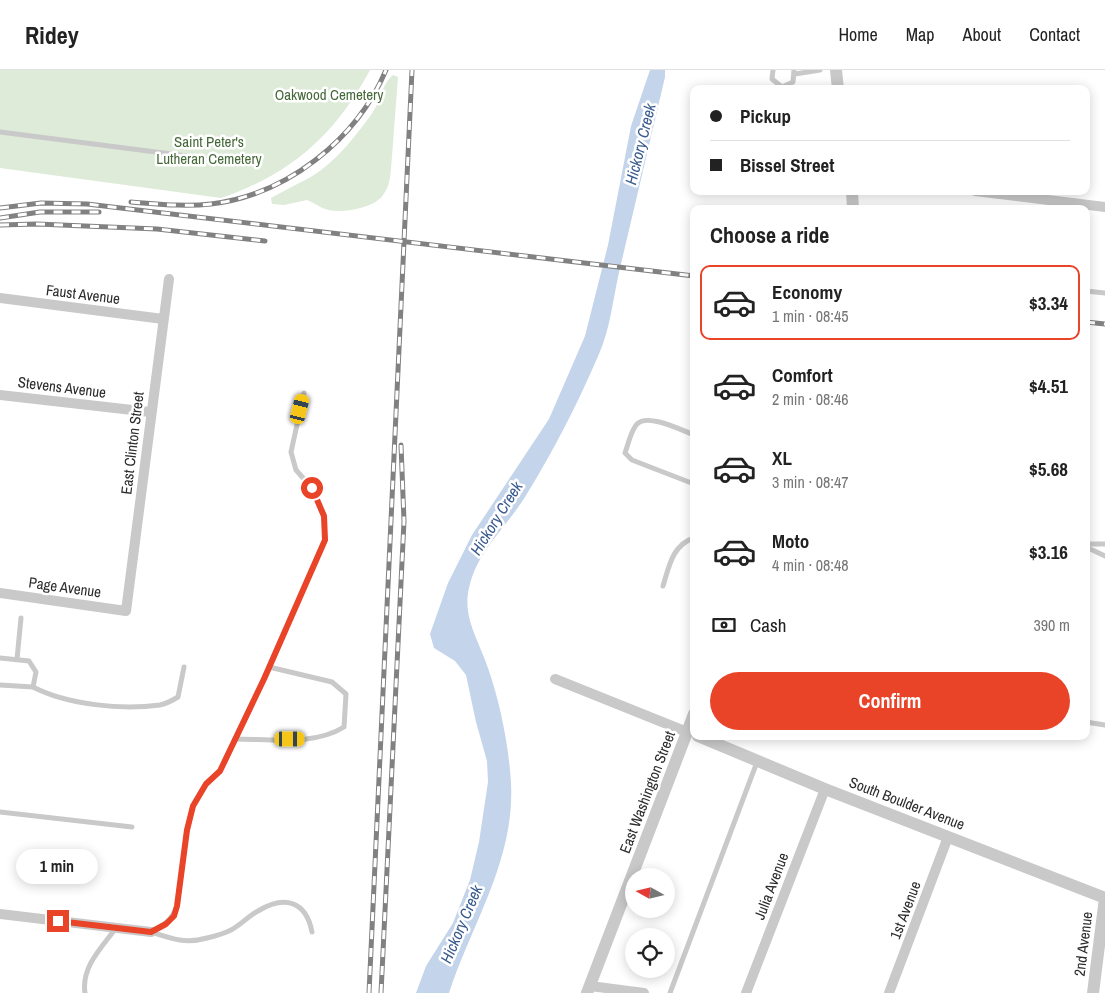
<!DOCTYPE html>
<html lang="en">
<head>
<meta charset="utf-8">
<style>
  body { margin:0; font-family:"Archivo Narrow",sans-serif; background:#f2f2f2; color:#222; height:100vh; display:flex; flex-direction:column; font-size:19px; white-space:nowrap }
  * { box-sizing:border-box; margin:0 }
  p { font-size:16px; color:#767676 }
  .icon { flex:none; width:28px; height:28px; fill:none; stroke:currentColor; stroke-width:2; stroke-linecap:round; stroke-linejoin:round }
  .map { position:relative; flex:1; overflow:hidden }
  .drawer { position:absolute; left:690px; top:135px; width:400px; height:535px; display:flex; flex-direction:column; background:#fff; border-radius:10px; box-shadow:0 2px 12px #0003 }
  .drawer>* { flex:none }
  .hud { position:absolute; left:690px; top:15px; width:400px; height:110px; border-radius:10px; box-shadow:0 2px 12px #0003; display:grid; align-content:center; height:110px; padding:0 20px; background:#fff }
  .needle { width:32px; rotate:278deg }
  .buttons { position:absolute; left:625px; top:798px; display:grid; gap:10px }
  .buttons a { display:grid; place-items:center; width:50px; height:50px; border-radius:50%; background:#fff; box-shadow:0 2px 12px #0003; font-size:25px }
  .end { position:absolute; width:22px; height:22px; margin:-11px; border:6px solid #e94328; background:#fff; box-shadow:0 0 0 2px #fff }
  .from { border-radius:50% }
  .bubble { position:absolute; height:35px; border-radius:18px; background:#fff; box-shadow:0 2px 12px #0003; font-size:16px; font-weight:800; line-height:35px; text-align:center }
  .car { position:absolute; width:15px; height:30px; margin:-15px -8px; border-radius:6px; box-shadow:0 0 4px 1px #0007; background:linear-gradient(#f5c518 24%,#345 0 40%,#f5c518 0 76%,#345 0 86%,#f5c518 0) }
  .hud b { display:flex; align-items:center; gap:18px; height:48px; font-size:19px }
  .hud b+b { border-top:1px solid #e0e0e0 }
  .hud i { width:12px; height:12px; background:#222 }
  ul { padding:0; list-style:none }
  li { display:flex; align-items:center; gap:15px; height:75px; margin:0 10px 8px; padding:0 10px; border:2px solid transparent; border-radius:10px }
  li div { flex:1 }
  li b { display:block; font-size:19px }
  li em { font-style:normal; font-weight:800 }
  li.current { border-color:#e94328 }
  li>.icon { width:45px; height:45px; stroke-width:1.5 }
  h2 { padding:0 20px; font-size:22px; line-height:60px }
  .pay { display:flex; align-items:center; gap:12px; height:55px; padding:0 20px; font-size:19px }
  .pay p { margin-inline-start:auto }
  .button { display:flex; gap:10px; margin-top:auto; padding:10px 20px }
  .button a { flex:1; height:58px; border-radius:30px; background:#e94328; color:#fff; font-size:20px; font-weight:800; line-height:58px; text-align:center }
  header { display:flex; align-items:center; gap:30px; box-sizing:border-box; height:70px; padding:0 25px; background:#fff; border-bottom:1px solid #e0e0e0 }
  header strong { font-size:24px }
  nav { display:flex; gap:28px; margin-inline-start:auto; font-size:18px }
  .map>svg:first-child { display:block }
</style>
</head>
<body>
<header>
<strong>Ridey</strong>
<nav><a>Home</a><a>Map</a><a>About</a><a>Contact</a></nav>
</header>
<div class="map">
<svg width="1105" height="923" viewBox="0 0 1105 923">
  <rect width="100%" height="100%" fill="#fff"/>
  <g fill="#deebd9">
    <path d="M0 0H370C335 65 291 104 221 128L0 98Z"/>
    <path d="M393 5 398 7 391 99C390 109 389 117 383 125 374 139 339 144 325 139 319 137 313 132 307 130L284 135 272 134 271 128C283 121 296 115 309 108 334 94 354 68 371 45 380 33 381 15 393 5Z"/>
  </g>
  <path fill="#c4d4eb" d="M650 0H665V7C650 71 635 135 620 198 613 227 611 257 599 284 578 333 553 382 525 427 505 459 477 481 469 518 462 547 479 571 488 598 500 632 509 677 511 713 515 790 472 853 449 923H416L426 896 453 853 470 810 479 772 488 712 487 691 476 652 466 605 455 591 434 578 430 564 448 513 472 465 549 349 585 266 608 175 631 56Z"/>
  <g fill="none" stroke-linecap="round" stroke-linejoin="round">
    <g stroke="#c9c9c9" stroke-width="5">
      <polyline points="773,0 772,9 782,17 793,12 794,0"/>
      <polyline points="795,4 820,0"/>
      <polyline points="0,62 249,94"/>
      <polyline points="1086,221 1105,223"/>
      <path d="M694 365C681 360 648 343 637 354 631 360 628 375 625 383L632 390 694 414"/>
      <polyline points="1086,474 1105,474"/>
      <polyline points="1086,477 1105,486"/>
      <path d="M663 516C669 497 672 475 694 468"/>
      <polyline points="0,588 29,591 36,602 33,617 0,615"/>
      <polyline points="17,589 21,548"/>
      <path d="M33 617C68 635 121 640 160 635 166 634 173 630 178 627L184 597"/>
      <polyline points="1086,652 1105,655"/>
      <path d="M235 669C270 669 314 676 344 657L346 624 332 612 269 597"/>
      <polyline points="0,742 132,757"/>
      <path d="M151 862C164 855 172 850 177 836L187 760 193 736 206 714 220 701 264 609 325 470 324 447 312 418 296 400 291 382 304 323"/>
      <path d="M151 862C172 869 185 874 207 868 215 866 223 864 229 861 240 856 248 846 258 841 285 825 306 831 312 862"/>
      <path d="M85 923C81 897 102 877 116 858"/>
      <polyline points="670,923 757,692"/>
    </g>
    <g stroke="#c9c9c9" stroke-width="10">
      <polyline points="975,121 1105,137"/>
      <polyline points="0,228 163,249"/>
      <polyline points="0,325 150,342"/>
      <polyline points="0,523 126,541 169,209"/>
      <polyline points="555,609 687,662"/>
      <polyline points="0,844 151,862"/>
      <polyline points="590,916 644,923"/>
      <polyline points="746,923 825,719"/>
      <polyline points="889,923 948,767"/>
    </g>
    <g stroke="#c9c9c9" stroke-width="12">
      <polyline points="836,0 838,19"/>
      <polyline points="852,121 853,139"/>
      <polyline points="698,666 825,719 1105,828 1093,923"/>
      <polyline points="587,923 694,644"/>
    </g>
    <defs>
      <g id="rail">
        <path d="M131 132C158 134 184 137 211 134 287 125 357 69 386 0"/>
        <polyline points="0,138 41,133 87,134 694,206"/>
        <polyline points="0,148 40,142 99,142"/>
        <polyline points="0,155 37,154 157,159 265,171"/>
        <polyline points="1086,252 1105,254"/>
        <polyline points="369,923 412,0"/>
        <polyline points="381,923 404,451 401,375"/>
      </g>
    </defs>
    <use href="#rail" stroke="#818181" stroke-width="5"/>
    <use href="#rail" stroke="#fff" stroke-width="3" stroke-dasharray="9" stroke-linecap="butt"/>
  </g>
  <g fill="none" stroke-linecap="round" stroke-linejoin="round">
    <polyline stroke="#e94328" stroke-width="6" points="58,851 151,862 166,854 174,846 177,836 187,760 193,736 206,714 220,701 264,609 325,470 324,446 312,418"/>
  </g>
  <g text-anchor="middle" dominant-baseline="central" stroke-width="5" stroke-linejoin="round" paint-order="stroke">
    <g font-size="15" fill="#456839" stroke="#fff">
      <text x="329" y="24">Oakwood Cemetery</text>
      <text x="209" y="71">Saint Peter's<tspan x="209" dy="17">Lutheran Cemetery</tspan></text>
    </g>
    <g font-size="15" fill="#2c2c2c" stroke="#fff">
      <text transform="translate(83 224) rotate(7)">Faust Avenue</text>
      <text transform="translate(62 317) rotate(7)">Stevens Avenue</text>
      <text transform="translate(132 373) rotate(-83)">East Clinton Street</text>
      <text transform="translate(65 517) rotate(8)">Page Avenue</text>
      <text transform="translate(647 722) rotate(-69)">East Washington Street</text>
      <text transform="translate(907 733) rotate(21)">South Boulder Avenue</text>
      <text transform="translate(771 816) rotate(-69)">Julia Avenue</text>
      <text transform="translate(905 840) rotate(-69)">1st Avenue</text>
      <text transform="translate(1083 874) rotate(-83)">2nd Avenue</text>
    </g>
    <g font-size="16" font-style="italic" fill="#395b8f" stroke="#fff">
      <text transform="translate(640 74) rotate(-76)">Hickory Creek</text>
      <text transform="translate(496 448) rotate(-58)">Hickory Creek</text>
      <text transform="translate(461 854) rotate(-67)">Hickory Creek</text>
    </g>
  </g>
</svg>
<div class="buttons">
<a><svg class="needle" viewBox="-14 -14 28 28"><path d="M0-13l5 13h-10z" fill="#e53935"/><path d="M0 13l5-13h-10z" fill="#767676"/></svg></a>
<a><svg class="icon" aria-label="locate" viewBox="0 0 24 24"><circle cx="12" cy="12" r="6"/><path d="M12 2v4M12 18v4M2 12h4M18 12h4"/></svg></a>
</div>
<i class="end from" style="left:312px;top:418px"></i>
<i class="end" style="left:58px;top:851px"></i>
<div class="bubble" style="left:16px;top:779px;width:82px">1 min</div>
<i class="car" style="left:300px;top:339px;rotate:14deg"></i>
<i class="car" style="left:290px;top:669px;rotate:90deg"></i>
<div class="hud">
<b><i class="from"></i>Pickup</b>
<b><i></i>Bissel Street</b>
</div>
<section class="drawer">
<h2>Choose a ride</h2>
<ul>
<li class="current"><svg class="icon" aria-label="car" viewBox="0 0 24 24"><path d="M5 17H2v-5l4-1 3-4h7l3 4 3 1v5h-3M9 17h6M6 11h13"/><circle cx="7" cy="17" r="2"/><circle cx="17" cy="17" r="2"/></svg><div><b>Economy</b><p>1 min · 08:45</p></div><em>$3.34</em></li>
<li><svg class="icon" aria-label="car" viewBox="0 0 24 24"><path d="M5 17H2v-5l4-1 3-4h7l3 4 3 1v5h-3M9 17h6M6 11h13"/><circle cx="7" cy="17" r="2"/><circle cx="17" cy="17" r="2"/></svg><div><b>Comfort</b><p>2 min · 08:46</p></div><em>$4.51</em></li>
<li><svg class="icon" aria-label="car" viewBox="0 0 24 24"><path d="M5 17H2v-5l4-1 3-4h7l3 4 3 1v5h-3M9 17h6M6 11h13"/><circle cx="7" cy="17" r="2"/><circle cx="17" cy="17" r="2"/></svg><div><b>XL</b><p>3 min · 08:47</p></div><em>$5.68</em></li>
<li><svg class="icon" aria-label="car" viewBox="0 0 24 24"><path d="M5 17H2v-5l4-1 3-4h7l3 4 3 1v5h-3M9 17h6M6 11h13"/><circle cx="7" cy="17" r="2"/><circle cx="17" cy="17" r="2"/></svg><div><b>Moto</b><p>4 min · 08:48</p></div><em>$3.16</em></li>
</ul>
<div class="pay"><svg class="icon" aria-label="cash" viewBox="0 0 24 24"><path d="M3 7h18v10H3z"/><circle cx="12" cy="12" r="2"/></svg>Cash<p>390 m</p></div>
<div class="button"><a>Confirm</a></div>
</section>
</div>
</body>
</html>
